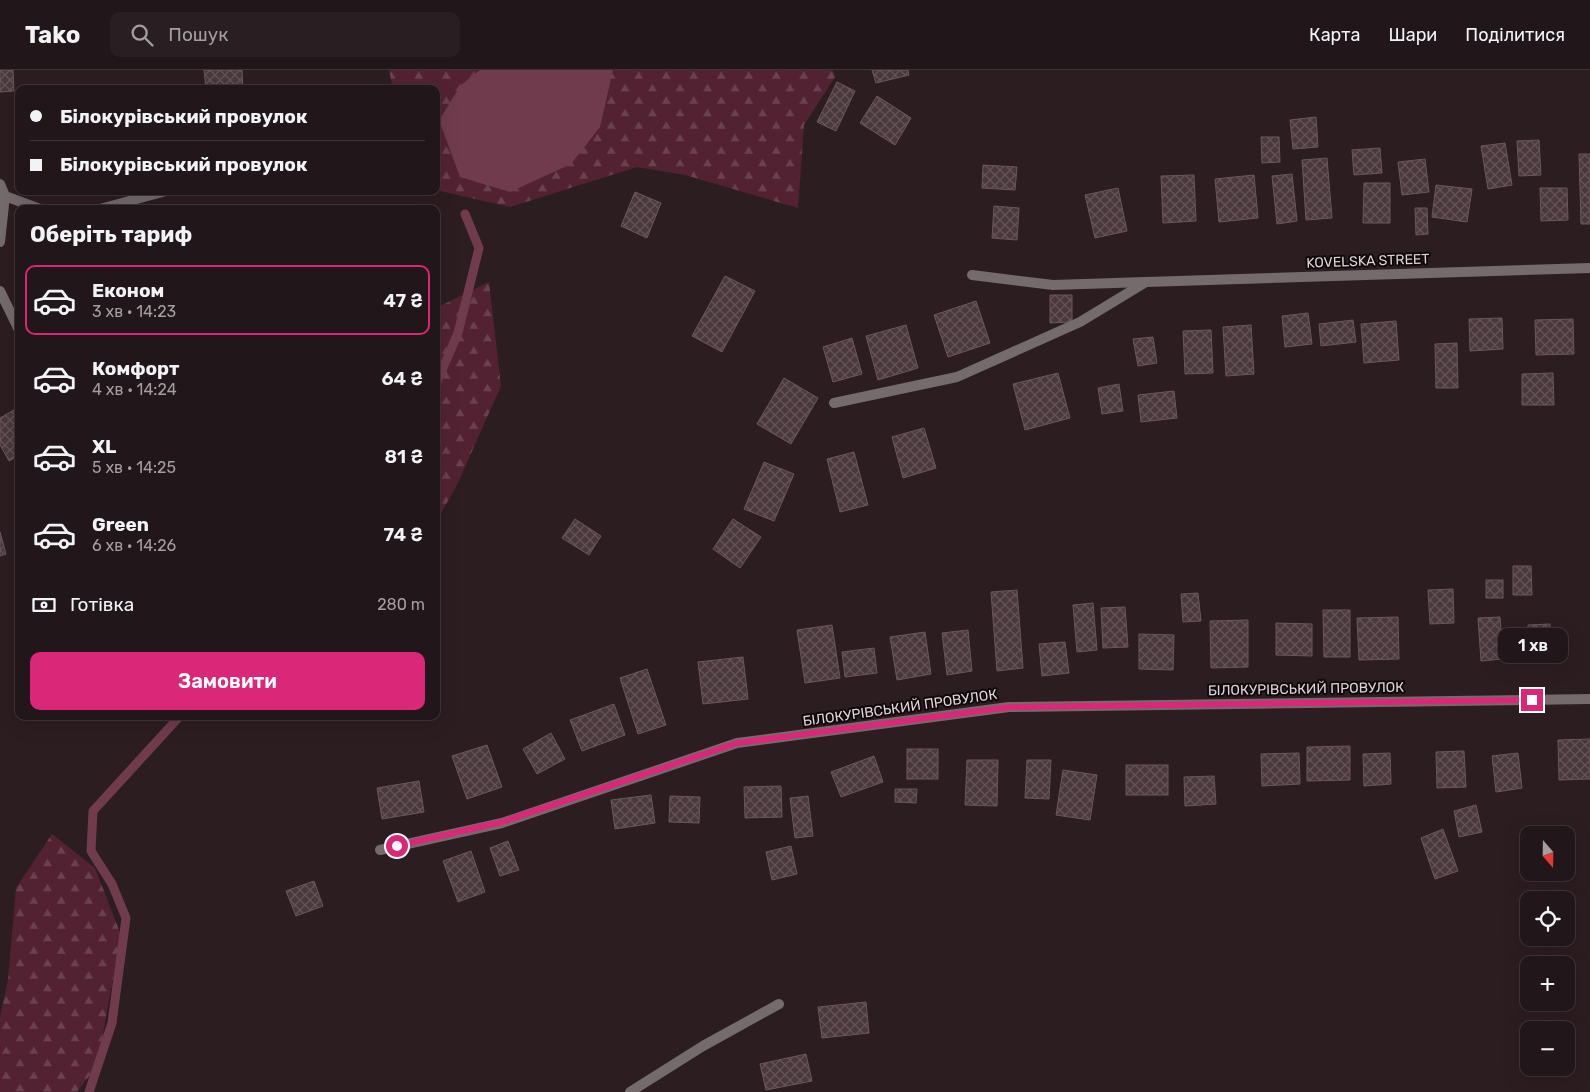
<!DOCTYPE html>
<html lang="uk">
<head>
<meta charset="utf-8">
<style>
  body { margin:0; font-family:Rubik,sans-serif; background:#291f22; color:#f1f3f6; height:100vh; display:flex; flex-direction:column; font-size:19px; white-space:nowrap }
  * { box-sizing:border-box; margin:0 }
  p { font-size:16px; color:#a29fa2 }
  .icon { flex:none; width:28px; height:28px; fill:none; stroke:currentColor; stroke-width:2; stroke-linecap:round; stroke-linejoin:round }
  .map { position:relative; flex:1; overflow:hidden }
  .drawer { position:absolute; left:15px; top:135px; width:425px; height:515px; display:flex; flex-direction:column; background:#211619; border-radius:10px; box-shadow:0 5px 20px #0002,0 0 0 1px #3e3538 }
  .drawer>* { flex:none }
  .guide { position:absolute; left:15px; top:15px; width:425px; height:110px; border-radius:10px; box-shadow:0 5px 20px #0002,0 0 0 1px #3e3538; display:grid; align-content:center; height:110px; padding:0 15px; background:#211619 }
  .needle { width:32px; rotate:160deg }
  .tools { position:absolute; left:1520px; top:756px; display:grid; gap:10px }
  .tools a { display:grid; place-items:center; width:55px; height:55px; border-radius:10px; background:#211619; box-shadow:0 5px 20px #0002,0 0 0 1px #3e3538; font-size:25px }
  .end { position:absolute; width:22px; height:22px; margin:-11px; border:6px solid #db2777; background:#fff; box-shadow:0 0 0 2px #fff }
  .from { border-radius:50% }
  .bubble { position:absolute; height:35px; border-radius:10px; background:#211619; box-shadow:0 5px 20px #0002,0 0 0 1px #3e3538; font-size:16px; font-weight:600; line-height:35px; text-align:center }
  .guide b { display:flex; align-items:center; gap:18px; height:48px; font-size:19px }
  .guide b+b { border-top:1px solid #3e3538 }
  .guide i { width:12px; height:12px; background:#f1f3f6 }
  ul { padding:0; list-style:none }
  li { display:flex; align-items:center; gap:15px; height:70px; margin:0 10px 8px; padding:0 5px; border:2px solid transparent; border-radius:10px }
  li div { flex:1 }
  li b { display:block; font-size:19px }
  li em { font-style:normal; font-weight:600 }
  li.current { border-color:#db2777 }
  li>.icon { width:45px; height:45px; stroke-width:1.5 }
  h2 { padding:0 15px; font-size:22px; line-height:60px }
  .pay { display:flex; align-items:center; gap:12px; height:55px; padding:0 15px; font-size:19px }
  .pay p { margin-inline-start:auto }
  .action { display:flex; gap:10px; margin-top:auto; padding:10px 15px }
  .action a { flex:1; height:58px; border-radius:10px; background:#db2777; color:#fff; font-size:20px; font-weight:600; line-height:58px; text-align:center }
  header { display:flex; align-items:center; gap:30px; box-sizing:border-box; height:70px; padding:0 25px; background:#211619; border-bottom:1px solid #3e3538 }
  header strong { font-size:24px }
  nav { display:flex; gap:28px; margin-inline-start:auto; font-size:18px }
  .search { width:350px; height:45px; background:#291f22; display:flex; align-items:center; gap:12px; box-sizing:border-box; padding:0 18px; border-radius:10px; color:#a29fa2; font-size:19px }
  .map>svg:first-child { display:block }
</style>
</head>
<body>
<header>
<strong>Tako</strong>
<div class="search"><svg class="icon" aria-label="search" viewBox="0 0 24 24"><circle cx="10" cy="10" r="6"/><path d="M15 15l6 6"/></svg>Пошук</div>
<nav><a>Карта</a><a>Шари</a><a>Поділитися</a></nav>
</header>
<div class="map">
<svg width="1590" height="1022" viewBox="0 0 1590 1022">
  <defs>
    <pattern id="forest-firs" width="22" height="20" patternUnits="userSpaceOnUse" patternTransform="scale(1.25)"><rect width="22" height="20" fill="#522233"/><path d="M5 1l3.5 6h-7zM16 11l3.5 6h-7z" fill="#6a4150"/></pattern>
    <pattern id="building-cross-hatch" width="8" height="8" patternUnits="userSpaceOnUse" patternTransform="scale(1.25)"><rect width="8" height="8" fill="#4a383d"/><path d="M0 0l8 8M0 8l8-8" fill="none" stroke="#645458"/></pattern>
  </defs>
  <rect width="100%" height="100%" fill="#2c1d21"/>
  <g fill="url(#forest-firs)">
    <polygon points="389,0 833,0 835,7 804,55 798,138 685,105 637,97 510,137 436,120 436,19 393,19"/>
    <polygon points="489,212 501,316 456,417 436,452 436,238"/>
    <polygon points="52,764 95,798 121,865 97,996 77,1022 0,1022 0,947 8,910 16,818"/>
  </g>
  <polygon fill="#703c4d" points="480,0 613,0 600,57 571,94 510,122 460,107 439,50 461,15"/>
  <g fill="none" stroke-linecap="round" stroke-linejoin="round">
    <g stroke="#703c4d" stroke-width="9">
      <polyline points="436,314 458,263 479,178 465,144"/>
      <polyline points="89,1022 112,953 126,848 112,814 91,781 93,741 180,646"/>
    </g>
  </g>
  <g fill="url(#building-cross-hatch)" stroke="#69575c">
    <polygon points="0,0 13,0 14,21 0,22"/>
    <polygon points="204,0 242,0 243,19 206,19"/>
    <polygon points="872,0 908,0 909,5 876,13"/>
    <polygon points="837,12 855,21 836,61 817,52"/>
    <polygon points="877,26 911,48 895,75 860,53"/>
    <polygon points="1316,47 1318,77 1293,79 1290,50"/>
    <polygon points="1261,67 1279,67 1280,92 1262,93"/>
    <polygon points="1539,70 1541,105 1519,106 1517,71"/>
    <polygon points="1505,73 1512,115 1488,119 1481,76"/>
    <polygon points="1380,78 1382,103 1354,105 1352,80"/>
    <polygon points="1579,84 1590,84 1590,154 1581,154"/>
    <polygon points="1327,88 1332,148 1306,150 1302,90"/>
    <polygon points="1425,89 1429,122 1402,125 1398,92"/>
    <polygon points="983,95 1017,97 1015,120 982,118"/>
    <polygon points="1292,104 1297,151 1277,154 1272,106"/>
    <polygon points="1194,105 1196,151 1163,153 1161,106"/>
    <polygon points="1254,105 1258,148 1219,152 1215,109"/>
    <polygon points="1364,113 1390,113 1390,153 1363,153"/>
    <polygon points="1436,115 1472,119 1467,152 1432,147"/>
    <polygon points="1118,118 1127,161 1095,168 1085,125"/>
    <polygon points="1540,118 1567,118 1568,150 1541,151"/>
    <polygon points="635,122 661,133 647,168 621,156"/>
    <polygon points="994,136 1019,138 1017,170 992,168"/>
    <polygon points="1415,138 1427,138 1428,164 1416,165"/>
    <polygon points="725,206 755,221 722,282 692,266"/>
    <polygon points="1050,225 1072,225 1072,252 1050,253"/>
    <polygon points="976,231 990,273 948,287 934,245"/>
    <polygon points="1308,243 1312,274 1285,277 1282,246"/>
    <polygon points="1502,248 1503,279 1470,281 1469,249"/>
    <polygon points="1573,249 1574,284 1536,285 1535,250"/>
    <polygon points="1353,250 1356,272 1321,276 1319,254"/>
    <polygon points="1396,251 1399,290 1364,293 1361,254"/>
    <polygon points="906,255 918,298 878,310 866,266"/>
    <polygon points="1251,255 1254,304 1226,306 1223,257"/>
    <polygon points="1211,260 1213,303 1185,304 1183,261"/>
    <polygon points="1153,267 1157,293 1138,296 1133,269"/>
    <polygon points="852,268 862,304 833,312 823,277"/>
    <polygon points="1457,273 1458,318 1436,318 1435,274"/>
    <polygon points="1058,303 1070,348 1025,360 1013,314"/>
    <polygon points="1553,303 1554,335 1522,335 1522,304"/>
    <polygon points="784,308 818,328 791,374 757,354"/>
    <polygon points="1119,314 1123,341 1102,344 1098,318"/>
    <polygon points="1174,321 1177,348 1141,352 1138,325"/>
    <polygon points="19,337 19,385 9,391 0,375 0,348"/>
    <polygon points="924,358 936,398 903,408 892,367"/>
    <polygon points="854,382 868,435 840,442 827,389"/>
    <polygon points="764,392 794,404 774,451 744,439"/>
    <polygon points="575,449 601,466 589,485 562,468"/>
    <polygon points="733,449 761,467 740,498 713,479"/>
    <polygon points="0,462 6,484 0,486"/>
    <polygon points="1513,496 1531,496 1532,525 1513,525"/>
    <rect x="1486" y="510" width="17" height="18"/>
    <polygon points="1453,519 1454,553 1430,554 1428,520"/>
    <polygon points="1017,520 1023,598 997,601 991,522"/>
    <polygon points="1198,523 1201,551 1183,552 1181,524"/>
    <polygon points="1093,533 1097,580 1077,582 1073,535"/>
    <polygon points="1125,537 1128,577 1103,578 1101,538"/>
    <polygon points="1323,540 1350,540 1350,587 1324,587"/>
    <polygon points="1398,547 1399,589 1359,590 1357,548"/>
    <polygon points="1500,547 1503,589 1481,591 1478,548"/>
    <polygon points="1248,550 1248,597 1211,598 1210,551"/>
    <polygon points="1276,553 1312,554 1312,586 1276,585"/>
    <polygon points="1550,554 1551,588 1529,589 1528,555"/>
    <polygon points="832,555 840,608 805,613 797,560"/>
    <polygon points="968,560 972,601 947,605 942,563"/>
    <polygon points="925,562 931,604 897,610 890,567"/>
    <polygon points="1139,564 1174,565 1173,600 1139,599"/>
    <polygon points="1065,572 1069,603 1042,606 1039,574"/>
    <polygon points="874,578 877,603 845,607 842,582"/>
    <polygon points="743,587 748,629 703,634 698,592"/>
    <polygon points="647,599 666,655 638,664 620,608"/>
    <polygon points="614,634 625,665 582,681 570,650"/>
    <polygon points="551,663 565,689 537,704 523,679"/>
    <polygon points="1590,669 1590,709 1559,710 1558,670"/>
    <polygon points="487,675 502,717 467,729 452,686"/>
    <polygon points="1350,676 1350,710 1307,711 1307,677"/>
    <rect x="907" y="679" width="31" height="30"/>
    <polygon points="1464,681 1466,717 1437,718 1436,682"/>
    <polygon points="1299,683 1300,714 1262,716 1261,684"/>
    <polygon points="1390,683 1391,714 1364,716 1363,684"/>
    <polygon points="1518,683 1522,718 1496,722 1492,686"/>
    <polygon points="874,686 883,712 841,727 831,702"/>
    <polygon points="967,690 998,690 997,736 965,735"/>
    <polygon points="1027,690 1051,690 1049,729 1025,728"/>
    <rect x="1126" y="695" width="42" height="30"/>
    <polygon points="1063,700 1097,705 1090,750 1056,745"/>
    <polygon points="1214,706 1216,734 1185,736 1184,707"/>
    <polygon points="419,711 424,742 382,749 377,718"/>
    <polygon points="781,716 782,747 745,748 744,717"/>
    <polygon points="895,719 917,719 916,733 895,732"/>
    <polygon points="651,725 655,753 615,759 611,730"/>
    <polygon points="670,726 700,727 699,753 669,752"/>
    <polygon points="808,726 813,766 795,768 790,728"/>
    <polygon points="1476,735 1482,762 1459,767 1454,741"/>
    <polygon points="1443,759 1458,801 1435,809 1421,768"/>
    <polygon points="508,771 519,800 500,806 490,778"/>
    <polygon points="791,776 797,804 772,810 766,782"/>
    <polygon points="471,781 485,822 458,832 443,791"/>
    <polygon points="314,811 323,836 296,846 286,821"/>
    <polygon points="866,932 869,963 822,968 818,937"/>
    <polygon points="806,984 812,1011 766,1020 760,994"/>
  </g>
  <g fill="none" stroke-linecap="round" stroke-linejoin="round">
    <g stroke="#746b6d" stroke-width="10">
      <polyline points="972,205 1053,215 1145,212"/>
      <polyline points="834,333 957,307 1080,252 1146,212"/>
      <polyline points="630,1022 703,976 779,934"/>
    </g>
    <g stroke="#746b6d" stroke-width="10">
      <polyline points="0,114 5,126 40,139"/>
      <polyline points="100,139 166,121"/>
      <polyline points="0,172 5,126"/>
      <polyline points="1146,212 1590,198"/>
      <polyline points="0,221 19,260"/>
      <polyline points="380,780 502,753 737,673 1009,637 1590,629"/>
    </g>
  </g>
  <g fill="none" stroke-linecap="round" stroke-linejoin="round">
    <polyline stroke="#db2777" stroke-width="6" points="397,776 502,752 737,673 1010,637 1532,630"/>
  </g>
  <g text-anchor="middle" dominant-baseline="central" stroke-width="4" stroke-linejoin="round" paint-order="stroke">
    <g font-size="14" fill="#dfd4d7" stroke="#10090b">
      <text transform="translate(1368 191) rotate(-2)">KOVELSKA STREET</text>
      <text transform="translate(1306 619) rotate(-1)">БІЛОКУРІВСЬКИЙ ПРОВУЛОК</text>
      <text transform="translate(900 638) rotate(-8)">БІЛОКУРІВСЬКИЙ ПРОВУЛОК</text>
    </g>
  </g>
</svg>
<div class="tools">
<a><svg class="needle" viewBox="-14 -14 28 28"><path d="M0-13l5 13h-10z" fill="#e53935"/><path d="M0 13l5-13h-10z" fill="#a29fa2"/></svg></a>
<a><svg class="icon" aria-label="locate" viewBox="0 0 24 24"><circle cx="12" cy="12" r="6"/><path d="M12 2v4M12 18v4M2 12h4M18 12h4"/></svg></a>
<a>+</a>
<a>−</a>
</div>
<i class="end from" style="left:397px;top:776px"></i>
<i class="end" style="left:1532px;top:630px"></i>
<div class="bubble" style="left:1498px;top:558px;width:70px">1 хв</div>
<div class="guide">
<b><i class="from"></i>Білокурівський провулок</b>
<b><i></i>Білокурівський провулок</b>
</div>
<section class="drawer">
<h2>Оберіть тариф</h2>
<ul>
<li class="current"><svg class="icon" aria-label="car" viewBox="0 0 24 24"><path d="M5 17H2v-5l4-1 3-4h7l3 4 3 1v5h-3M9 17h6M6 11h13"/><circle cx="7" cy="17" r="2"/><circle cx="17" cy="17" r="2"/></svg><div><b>Економ</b><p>3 хв · 14:23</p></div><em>47 ₴</em></li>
<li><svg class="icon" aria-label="car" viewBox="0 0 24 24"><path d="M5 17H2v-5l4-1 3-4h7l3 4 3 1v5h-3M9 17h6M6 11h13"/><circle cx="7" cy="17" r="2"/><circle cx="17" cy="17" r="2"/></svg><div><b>Комфорт</b><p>4 хв · 14:24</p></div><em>64 ₴</em></li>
<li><svg class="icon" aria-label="car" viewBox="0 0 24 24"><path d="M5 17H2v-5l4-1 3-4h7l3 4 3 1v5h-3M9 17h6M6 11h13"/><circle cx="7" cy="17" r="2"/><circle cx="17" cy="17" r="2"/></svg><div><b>XL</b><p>5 хв · 14:25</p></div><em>81 ₴</em></li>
<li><svg class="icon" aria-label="car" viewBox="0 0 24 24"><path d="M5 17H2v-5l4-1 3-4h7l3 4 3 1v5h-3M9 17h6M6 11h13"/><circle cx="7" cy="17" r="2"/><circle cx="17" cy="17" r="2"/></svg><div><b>Green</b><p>6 хв · 14:26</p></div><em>74 ₴</em></li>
</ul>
<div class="pay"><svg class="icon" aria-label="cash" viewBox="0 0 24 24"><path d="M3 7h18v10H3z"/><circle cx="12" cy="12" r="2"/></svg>Готівка<p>280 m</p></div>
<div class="action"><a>Замовити</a></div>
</section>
</div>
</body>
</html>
